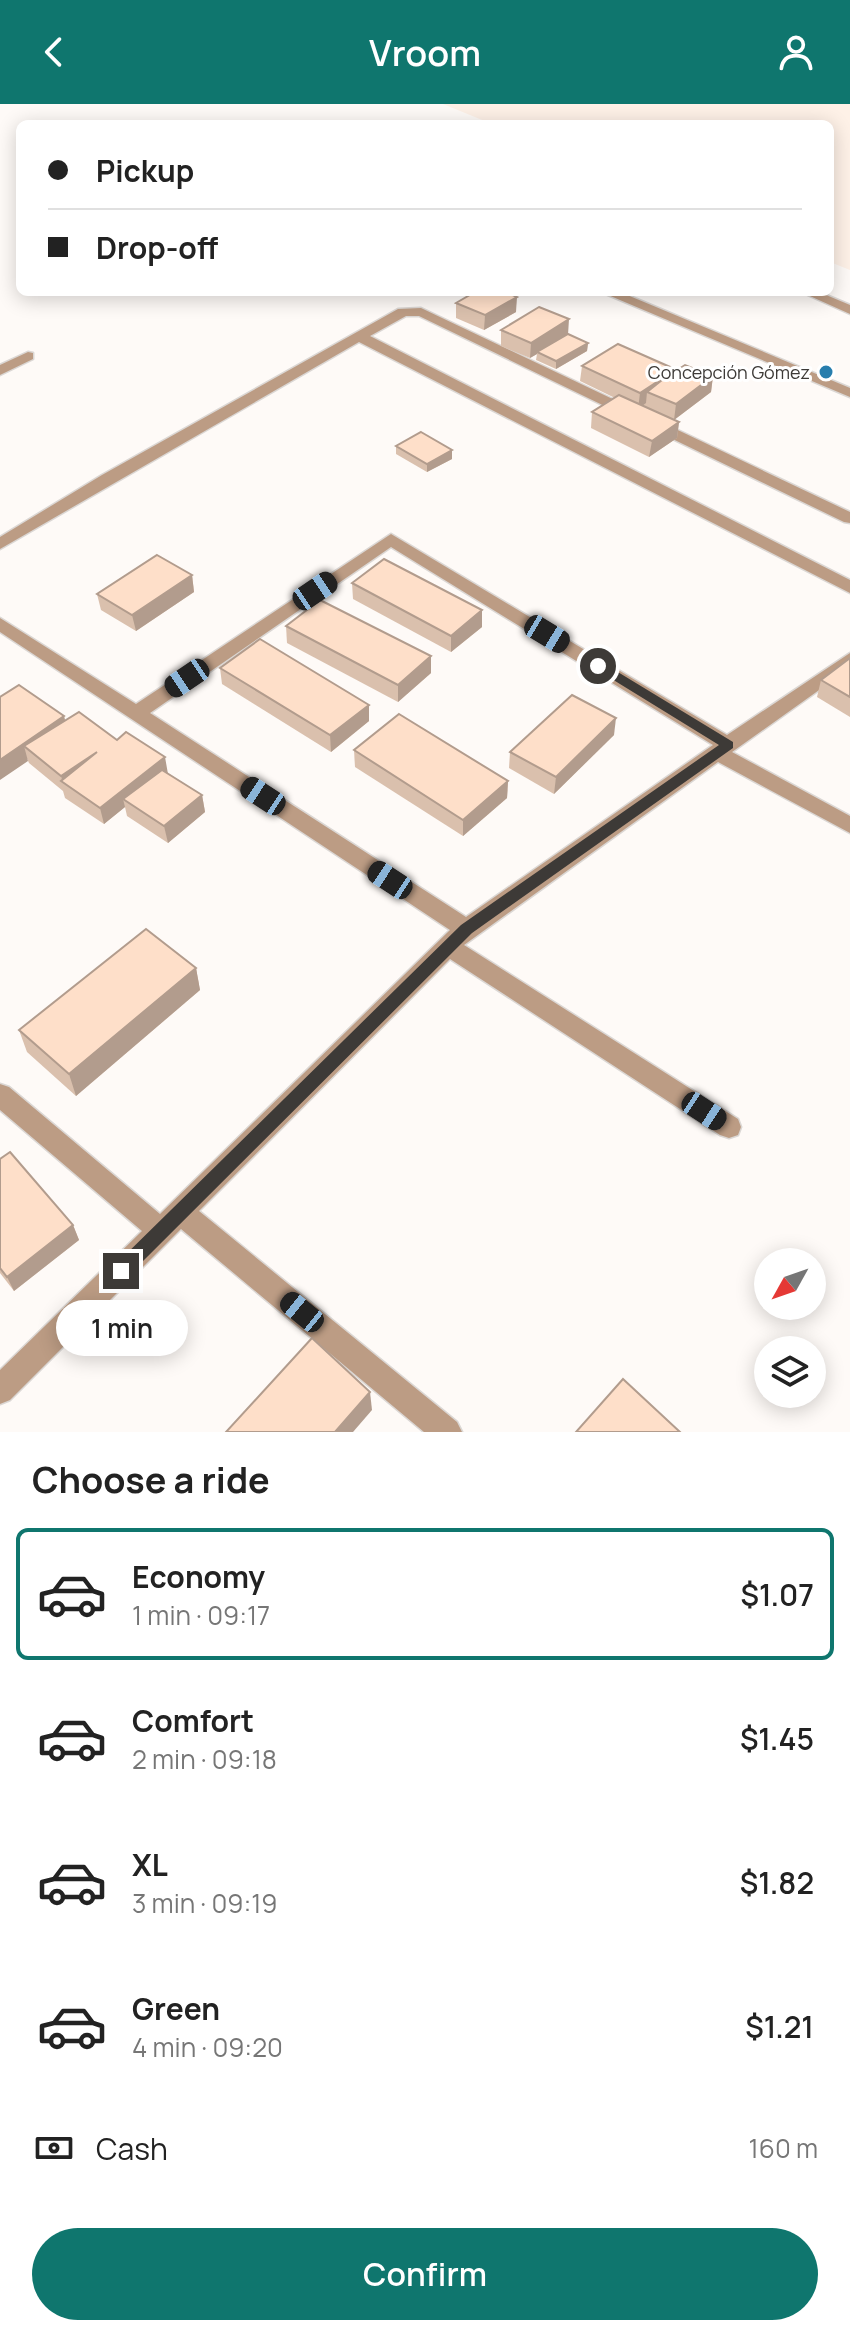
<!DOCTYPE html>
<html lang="en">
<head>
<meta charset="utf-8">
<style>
  body { margin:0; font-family:Manrope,sans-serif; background:#f2f2f2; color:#222; height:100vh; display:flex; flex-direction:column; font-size:30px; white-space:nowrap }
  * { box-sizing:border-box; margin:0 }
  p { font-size:26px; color:#767676 }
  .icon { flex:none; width:44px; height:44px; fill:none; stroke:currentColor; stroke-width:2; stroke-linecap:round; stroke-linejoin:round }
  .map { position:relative; height:1328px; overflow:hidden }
  .panel { display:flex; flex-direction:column; background:#fff; flex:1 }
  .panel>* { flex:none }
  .banner { position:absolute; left:16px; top:16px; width:818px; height:176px; border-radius:12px; box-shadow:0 4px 20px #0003; display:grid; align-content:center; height:176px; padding:0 32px; background:#fff }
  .needle { width:52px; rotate:230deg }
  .tools { position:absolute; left:754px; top:1144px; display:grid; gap:16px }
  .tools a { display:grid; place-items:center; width:72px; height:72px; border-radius:50%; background:#fff; box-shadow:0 4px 20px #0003; font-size:40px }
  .end { position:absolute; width:36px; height:36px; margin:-18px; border:10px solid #3d3a37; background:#fff; box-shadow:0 0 0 4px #fff }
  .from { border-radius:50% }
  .bubble { position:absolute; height:56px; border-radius:28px; background:#fff; box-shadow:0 4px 20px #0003; font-size:26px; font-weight:600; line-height:56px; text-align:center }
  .car { position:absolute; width:24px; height:48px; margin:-24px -12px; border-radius:10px; box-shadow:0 0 6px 2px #0007; background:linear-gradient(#222 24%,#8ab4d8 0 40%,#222 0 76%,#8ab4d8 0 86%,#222 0) }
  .banner b { display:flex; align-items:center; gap:28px; height:76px; font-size:30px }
  .banner b+b { border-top:2px solid #e0e0e0 }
  .banner i { width:20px; height:20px; background:#222 }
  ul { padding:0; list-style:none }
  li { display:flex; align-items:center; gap:24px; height:132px; margin:0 16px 12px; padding:0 16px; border:4px solid transparent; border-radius:12px }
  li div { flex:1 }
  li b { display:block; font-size:30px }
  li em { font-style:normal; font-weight:600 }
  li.current { border-color:#0f766e }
  li>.icon { width:72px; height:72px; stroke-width:1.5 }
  h2 { padding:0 32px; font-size:36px; line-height:96px }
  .pay { display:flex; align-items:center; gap:20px; height:88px; padding:0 32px; font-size:30px }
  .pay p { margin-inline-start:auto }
  .button { display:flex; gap:16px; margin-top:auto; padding:16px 32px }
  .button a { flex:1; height:92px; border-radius:48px; background:#0f766e; color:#fff; font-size:32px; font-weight:600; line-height:92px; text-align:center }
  header { display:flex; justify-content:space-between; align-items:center; height:104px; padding:0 32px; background:#0f766e; color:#fff; font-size:36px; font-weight:600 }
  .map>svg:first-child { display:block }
</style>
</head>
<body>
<header><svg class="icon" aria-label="back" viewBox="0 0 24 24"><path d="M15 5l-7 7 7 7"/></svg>Vroom<svg class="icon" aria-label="person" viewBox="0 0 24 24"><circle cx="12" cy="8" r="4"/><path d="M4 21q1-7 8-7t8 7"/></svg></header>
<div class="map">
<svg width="850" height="1328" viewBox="0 0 850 1328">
  <rect width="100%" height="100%" fill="#fefaf7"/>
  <polygon fill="#fef1e7" points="443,0 850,0 850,166 830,158 830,20 492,20"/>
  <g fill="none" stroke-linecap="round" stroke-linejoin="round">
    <defs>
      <g id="minor">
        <polygon points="601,188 620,188 850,284 850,293"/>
        <polygon points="801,188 819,188 850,201 850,210"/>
        <polygon points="421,204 850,408 850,419 844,418 419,212 406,212 370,232 850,476 850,489 359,238 0,445 0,433 102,371 398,205"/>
        <polygon points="28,248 33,249 33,255 0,271 0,261"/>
        <path d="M391 430 727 631 850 549V564L732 648 850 712V729L718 658 464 841 738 1015 741 1023 738 1031 729 1034 720 1031 450 855 199 1107 457 1318 462 1328H424L181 1125 10 1296 0 1300V1266L142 1127 0 1006V980L9 983 160 1110 450 826 0 528V514L136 600ZM391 443 713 641 466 813 150 609Z"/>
      </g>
    </defs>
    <use href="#minor" stroke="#dbd7d4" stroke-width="3"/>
    <use href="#minor" fill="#bc9c84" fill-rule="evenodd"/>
  </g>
  <g fill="#dac0ad">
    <polygon points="456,199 516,208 484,226 456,214"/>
    <polygon points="501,226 568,230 588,239 587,247 556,265 536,256 537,250 530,254 501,242"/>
    <polygon points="582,262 713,272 711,288 674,316 679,318 677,334 649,353 591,324 592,308 615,294 580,277"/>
    <polygon points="396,342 452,355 427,368 396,350"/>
    <polygon points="192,471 194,488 136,527 101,506 97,490"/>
    <polygon points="352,479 482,506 482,523 451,548 353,495"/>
    <polygon points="286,522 431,569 398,598 287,539"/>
    <polygon points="850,554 850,613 817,593 821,576"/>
    <polygon points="220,564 369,617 331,648 222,580"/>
    <polygon points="0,593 64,612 65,617 117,636 202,691 205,708 168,739 127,712 125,703 104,720 65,694 63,687 29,659"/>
    <polygon points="614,631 554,690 509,664 510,648"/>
    <polygon points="354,646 508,677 507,694 463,732 355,663"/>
    <polygon points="196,864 200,886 76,992 27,948 19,926"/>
    <polygon points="0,1055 73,1121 79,1136 14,1187 0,1169"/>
  </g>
  <g fill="#b29c8d">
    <polygon points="517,193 516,208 484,226 485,211"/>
    <polygon points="569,215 568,231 537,248 537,250 530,254 531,239"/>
    <polygon points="588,239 587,247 556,265 556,257"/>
    <polygon points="672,268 647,288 646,299 638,305 640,289"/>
    <polygon points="713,272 711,288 674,316 676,300"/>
    <polygon points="679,318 677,334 649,353 652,337"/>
    <polygon points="452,346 452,355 427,368 427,360"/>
    <polygon points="192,471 194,488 136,527 132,511"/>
    <polygon points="482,506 482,523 451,548 451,532"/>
    <polygon points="431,552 431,569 398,598 398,581"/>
    <polygon points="369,601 369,617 331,648 330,631"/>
    <polygon points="64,612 68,629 24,642 28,657 0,676 0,656"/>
    <polygon points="616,614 614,631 554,690 556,673"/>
    <polygon points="97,648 63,679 61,672"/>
    <polygon points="165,653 168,670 123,695 125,703 104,720 100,704"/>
    <polygon points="508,677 507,694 463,732 463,716"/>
    <polygon points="202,691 205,708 168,739 164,722"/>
    <polygon points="196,864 200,886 76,992 69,970"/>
    <polygon points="73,1121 79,1136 14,1187 7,1173"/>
    <polygon points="370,1288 372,1306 353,1328 335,1328"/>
  </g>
  <g fill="#fedfc9" stroke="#b29c8d" stroke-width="2">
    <polygon points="475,188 506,188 517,193 485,211 456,199"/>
    <polygon points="539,203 569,215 531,239 501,226"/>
    <polygon points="568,230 588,239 556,257 537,248"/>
    <polygon points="618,240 677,266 685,261 713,272 676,300 647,288 672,268 640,289 582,262"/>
    <polygon points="619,291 679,318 652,337 592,308"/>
    <polygon points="421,328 452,346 427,360 396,342"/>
    <polygon points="157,451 192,471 132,511 97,490"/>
    <polygon points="384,455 482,506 451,532 352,479"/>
    <polygon points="320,496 431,552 398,581 286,522"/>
    <polygon points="260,535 369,601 330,631 220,564"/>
    <polygon points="850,554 850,593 821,576"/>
    <polygon points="19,581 64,612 0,656 0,593"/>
    <polygon points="572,591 616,614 556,673 510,648"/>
    <polygon points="79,608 117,636 126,628 165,653 100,704 61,677 97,648 61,672 24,642"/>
    <polygon points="399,610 508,677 463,716 354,646"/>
    <polygon points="162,666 202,691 164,722 123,695"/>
    <polygon points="146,825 196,864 69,970 19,926"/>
    <polygon points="10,1048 73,1121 7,1173 0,1164 0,1055"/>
    <polygon points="312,1234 370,1288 335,1328 226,1328"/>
    <polygon points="623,1275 680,1328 576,1328"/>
  </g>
  <polygon fill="#3d3a37" points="594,559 603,559 733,638 733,644 472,829 127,1173 121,1175 115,1173 112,1167 115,1161 461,821 719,641 594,564"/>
  <circle fill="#287ead" stroke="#fff" stroke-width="3" cx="826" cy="268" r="8"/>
  <g text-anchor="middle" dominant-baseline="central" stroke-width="6" stroke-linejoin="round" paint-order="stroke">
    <g font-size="18" fill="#3d3a37" stroke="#fff" text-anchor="end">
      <text x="810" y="268">Concepción Gómez</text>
    </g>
  </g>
</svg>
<div class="tools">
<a><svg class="needle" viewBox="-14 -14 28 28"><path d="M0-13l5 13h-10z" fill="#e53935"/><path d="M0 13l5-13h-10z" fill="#767676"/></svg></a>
<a><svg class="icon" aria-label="layers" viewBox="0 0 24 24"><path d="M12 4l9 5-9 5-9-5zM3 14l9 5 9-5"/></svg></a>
</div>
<i class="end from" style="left:598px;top:562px"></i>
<i class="end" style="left:121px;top:1167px"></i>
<div class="bubble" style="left:56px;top:1196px;width:132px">1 min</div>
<i class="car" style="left:315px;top:487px;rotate:56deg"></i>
<i class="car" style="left:547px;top:530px;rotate:121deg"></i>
<i class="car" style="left:187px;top:574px;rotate:236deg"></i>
<i class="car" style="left:263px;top:692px;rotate:303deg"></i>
<i class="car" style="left:390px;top:776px;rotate:303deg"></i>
<i class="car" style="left:704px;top:1007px;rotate:123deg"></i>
<i class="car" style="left:302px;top:1208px;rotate:309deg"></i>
<div class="banner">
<b><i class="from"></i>Pickup</b>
<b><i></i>Drop-off</b>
</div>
</div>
<section class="panel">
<h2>Choose a ride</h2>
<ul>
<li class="current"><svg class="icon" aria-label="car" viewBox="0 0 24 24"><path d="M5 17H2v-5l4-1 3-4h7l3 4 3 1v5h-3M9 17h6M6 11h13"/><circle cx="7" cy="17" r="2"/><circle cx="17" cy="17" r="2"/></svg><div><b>Economy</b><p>1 min · 09:17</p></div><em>$1.07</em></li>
<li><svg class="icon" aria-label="car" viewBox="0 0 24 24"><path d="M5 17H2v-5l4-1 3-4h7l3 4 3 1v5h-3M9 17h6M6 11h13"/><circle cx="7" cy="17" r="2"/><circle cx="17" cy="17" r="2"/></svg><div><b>Comfort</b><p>2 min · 09:18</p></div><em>$1.45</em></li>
<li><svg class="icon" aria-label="car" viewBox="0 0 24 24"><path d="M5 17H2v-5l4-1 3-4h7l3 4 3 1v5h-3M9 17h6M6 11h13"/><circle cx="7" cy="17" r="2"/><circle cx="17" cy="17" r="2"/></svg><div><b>XL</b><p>3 min · 09:19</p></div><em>$1.82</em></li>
<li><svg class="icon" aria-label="car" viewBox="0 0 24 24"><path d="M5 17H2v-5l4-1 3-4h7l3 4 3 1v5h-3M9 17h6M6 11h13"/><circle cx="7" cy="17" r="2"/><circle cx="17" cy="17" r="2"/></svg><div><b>Green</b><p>4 min · 09:20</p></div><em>$1.21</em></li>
</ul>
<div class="pay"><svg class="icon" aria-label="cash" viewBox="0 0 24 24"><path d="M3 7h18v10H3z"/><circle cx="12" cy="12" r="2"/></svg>Cash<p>160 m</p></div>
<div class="button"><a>Confirm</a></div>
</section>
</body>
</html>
